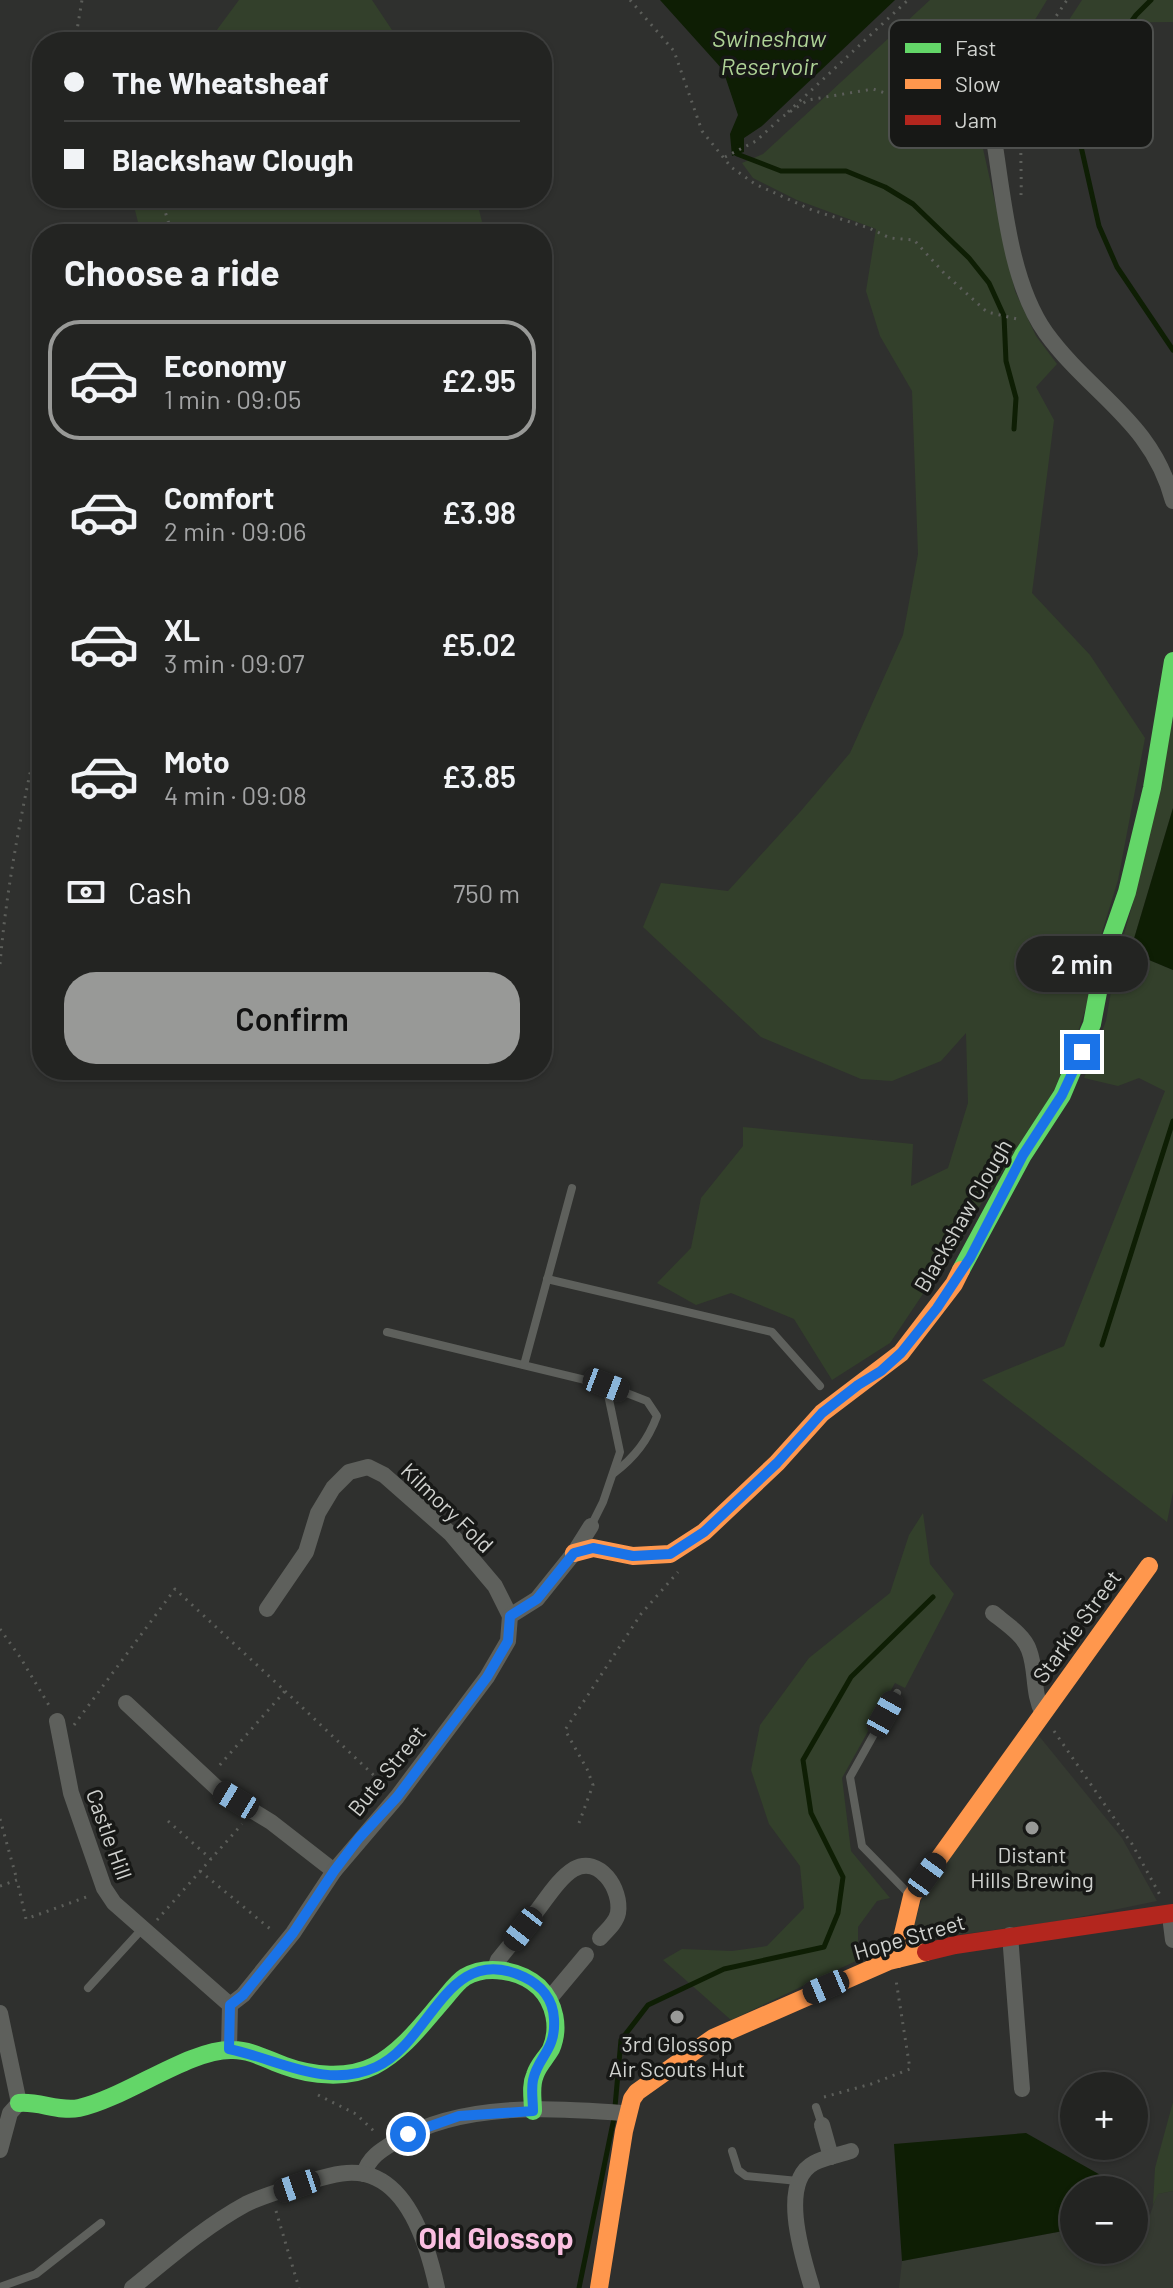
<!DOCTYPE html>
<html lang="en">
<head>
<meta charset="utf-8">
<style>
  body { margin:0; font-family:Barlow,sans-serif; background:#2b2c2a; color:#f1f3f6; height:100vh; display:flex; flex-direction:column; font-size:30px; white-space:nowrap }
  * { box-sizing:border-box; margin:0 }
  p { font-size:26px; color:#a3a4a5 }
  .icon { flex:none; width:44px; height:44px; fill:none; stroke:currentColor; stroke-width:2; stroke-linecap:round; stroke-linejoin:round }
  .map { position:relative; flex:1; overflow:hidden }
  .drawer { position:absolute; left:32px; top:224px; width:520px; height:856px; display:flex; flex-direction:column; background:#232422; border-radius:32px; box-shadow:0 2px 6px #0004,0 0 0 2px #404140 }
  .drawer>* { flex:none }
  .banner { position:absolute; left:32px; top:32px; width:520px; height:176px; border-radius:32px; box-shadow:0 2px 6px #0004,0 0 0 2px #404140; display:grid; align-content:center; height:176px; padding:0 32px; background:#232422 }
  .tools { position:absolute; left:1060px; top:2072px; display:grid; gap:16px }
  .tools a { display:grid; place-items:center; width:88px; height:88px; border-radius:50%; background:#232422; box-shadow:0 2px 6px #0004,0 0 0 2px #404140; font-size:40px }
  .end { position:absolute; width:36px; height:36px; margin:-18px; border:10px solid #1a73e8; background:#fff; box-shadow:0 0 0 4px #fff }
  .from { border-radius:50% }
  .bubble { position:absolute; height:56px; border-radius:28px; background:#232422; box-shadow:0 2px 6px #0004,0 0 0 2px #404140; font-size:26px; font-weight:600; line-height:56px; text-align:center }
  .car { position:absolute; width:24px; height:48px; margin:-24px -12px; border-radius:10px; box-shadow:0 0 6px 2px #0007; background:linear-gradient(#222 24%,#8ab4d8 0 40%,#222 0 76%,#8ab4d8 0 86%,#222 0) }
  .banner b { display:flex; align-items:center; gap:28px; height:76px; font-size:30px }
  .banner b+b { border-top:2px solid #404140 }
  .banner i { width:20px; height:20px; background:#f1f3f6 }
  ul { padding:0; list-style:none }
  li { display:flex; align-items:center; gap:24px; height:120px; margin:0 16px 12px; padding:0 16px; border:4px solid transparent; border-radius:32px }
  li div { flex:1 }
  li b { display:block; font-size:30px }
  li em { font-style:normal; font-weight:600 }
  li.active { border-color:#989997 }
  li>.icon { width:72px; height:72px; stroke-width:1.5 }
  h2 { padding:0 32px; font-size:36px; line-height:96px }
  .pay { display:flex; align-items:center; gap:20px; height:88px; padding:0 32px; font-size:30px }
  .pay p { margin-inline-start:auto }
  .cta { display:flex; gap:16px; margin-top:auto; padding:16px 32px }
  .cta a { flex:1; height:92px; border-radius:32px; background:#989997; color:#111; font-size:32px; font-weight:600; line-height:92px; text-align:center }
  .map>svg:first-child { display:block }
</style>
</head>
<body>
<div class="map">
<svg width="1173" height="2288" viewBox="0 0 1173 2288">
  <rect width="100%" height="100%" fill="#2f302e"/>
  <g fill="#353a31">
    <polygon points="1035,1731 1122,1838 1157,1901 1060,1921 920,1940 914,1925 925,1888"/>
    <polygon points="1173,2191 1173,2288 899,2288 902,2261 1074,2229 1074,2250 1134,2250 1134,2218 1150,2215 1157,2194"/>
  </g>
  <g fill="#33402b">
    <polygon points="239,0 372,0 400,42 208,42"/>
    <polygon points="930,0 1047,0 986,100 979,131 1015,291 1036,336 1057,364 1036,387 1054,420 1032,593 1090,655 1145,738 1118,880 1094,958 1087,1004 1066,1069 1036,1121 975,1213 958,1247 939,1270 890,1343 832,1380 794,1319 731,1293 696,1305 657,1283 691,1248 701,1198 743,1146 743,1127 913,1144 911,1186 948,1168 968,1103 966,1033 941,1061 892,1081 861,1079 761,1037 643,927 661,883 728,891 800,812 850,753 903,635 918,554 912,391 880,336 866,291 876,229 797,200 753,178 742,163 763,154"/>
    <polygon points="1082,0 1173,0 1173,22 1067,23"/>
    <polygon points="132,198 476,198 485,234 141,234"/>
    <polygon points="1173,717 1173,808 1130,952 1173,970 1173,1492 1167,1522 982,1380 1064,1346 1165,1091 1139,1078 1118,1086 1084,1078 1106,1021 1116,962 1133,903"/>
    <polygon points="923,1513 930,1564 954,1594 905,1688 895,1683 842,1778 851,1851 890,1898 877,1901 858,1927 858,1960 731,2020 663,1960 682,1949 732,1951 767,1946 804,1908 800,1866 769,1824 751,1770 760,1725 809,1658 890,1593 909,1535"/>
    <polygon points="1173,2102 1173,2191 1158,2194 1153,2205 1155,2168"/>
  </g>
  <g fill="#0e1e04">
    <polygon points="660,0 895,0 762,126 744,138 744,152 732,156 730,134 738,115 723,70"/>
    <polygon points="1173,808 1173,970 1130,952"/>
    <polygon points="1026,2133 1127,2190 1074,2190 1074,2229 902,2261 894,2144"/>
  </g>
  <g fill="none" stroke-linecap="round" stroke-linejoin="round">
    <g stroke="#0e1e04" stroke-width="5">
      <polyline points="1151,0 1136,15 1082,90 1078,106 1080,142 1099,226 1117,267 1173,350"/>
      <polyline points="738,147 737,154 781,171 846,171 885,187 913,204 969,258 989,283 1004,316 1006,361 1016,398 1014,429"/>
      <polyline points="1102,1345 1173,1121"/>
      <polyline points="579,2288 614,2118 621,2040 648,2005 724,1969 824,1947 838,1913 843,1877 811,1813 803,1760 851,1677 933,1597"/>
    </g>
    <g stroke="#5c5e5a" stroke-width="3" stroke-dasharray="2 6" stroke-linecap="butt">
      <polyline points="630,0 674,51 702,131 731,167 755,184 812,210 869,228 890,238 914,240 944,273 987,312 1017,319"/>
      <polyline points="75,42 82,0"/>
      <polyline points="788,112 908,0"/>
      <polyline points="993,126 999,104 1010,85 1067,0"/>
      <polyline points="725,157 756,141 782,117 808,100 873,89 903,99 959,126 993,124"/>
      <path d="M1021 195C1022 174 1019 144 1023 124 1031 93 1105 103 1129 105"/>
      <polyline points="161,198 172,234"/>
      <path d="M0 964C7 881 24 799 42 718"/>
      <polyline points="0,1629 20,1657 50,1707"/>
      <polyline points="285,1691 384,1785"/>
      <polyline points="74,1725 175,1589 285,1691 218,1767"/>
      <polyline points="1054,1731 1132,1844 1160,1895"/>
      <polyline points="0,1819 17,1880"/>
      <polyline points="168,1821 211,1859"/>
      <polyline points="579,1823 593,1785 587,1769 565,1730 641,1614 678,1572"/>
      <polyline points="200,1871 274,1932"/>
      <polyline points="0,1886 17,1880 26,1919 89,1896"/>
      <polyline points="157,1920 242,1824"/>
      <polyline points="318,2095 356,2114 377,2134"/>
      <polyline points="824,2097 871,2084 910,2069 896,1980"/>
      <polyline points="276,2211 299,2288"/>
    </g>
    <g stroke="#5e605c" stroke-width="8">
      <polyline points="547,1279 772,1332 820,1386"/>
      <polyline points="387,1332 606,1385 620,1452 603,1502 591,1526"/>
      <polyline points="524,1365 572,1188"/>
      <path d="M606 1385 647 1401 657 1416C648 1440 635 1457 614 1473"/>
      <polyline points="897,1693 850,1777 862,1846 911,1896"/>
      <polyline points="88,1988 143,1928"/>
      <polyline points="816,2107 822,2125"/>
      <polyline points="732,2151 738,2170 746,2176 798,2181"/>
      <polyline points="0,2287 36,2274 101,2223"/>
    </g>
    <g stroke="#5e605c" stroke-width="16">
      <path d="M995 146C1004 204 1011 284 1046 333 1091 395 1152 421 1173 501"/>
      <polyline points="267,1609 306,1552 318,1513 333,1488 349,1472 368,1467 384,1475 451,1534 495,1586 510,1616"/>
      <path d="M993 1613C1005 1623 1024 1635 1029 1650 1037 1671 1032 1692 1043 1714"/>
      <polyline points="126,1703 219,1790 271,1822 334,1871"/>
      <polyline points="57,1721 71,1793 104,1888 114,1903 230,2005"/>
      <path d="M536 1912C547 1898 559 1878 574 1869 599 1855 622 1889 618 1913 616 1923 606 1931 600 1938"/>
      <polyline points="1173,1915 1171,1924 1173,1940"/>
      <polyline points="1010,1935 1022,2089"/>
      <polyline points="495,1968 498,1960 523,1929"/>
      <polyline points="550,1998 586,1955"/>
      <polyline points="0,2013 19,2103 10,2113 0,2150"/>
      <polyline points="229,2049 230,2005 243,1995 293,1933 334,1871 397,1797 487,1677 508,1641 510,1616 537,1599 574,1553 591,1526"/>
      <polyline points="822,2125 831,2157"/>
      <path d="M364 2174C369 2156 383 2149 398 2140 464 2102 549 2108 623 2113"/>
      <path d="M132 2288C168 2259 204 2227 246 2204 264 2195 285 2190 304 2183 327 2176 353 2167 376 2178 413 2195 429 2251 437 2288"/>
      <path d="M812 2288C803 2258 778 2182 814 2163 825 2157 839 2155 851 2151"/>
    </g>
    <g stroke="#63d668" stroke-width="18">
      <polyline points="961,1270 1023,1155 1062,1095 1092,1024 1105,955 1127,892 1152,788 1173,661"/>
      <path d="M19 2103C39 2101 59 2112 79 2108 126 2098 190 2048 233 2050 251 2050 268 2060 285 2066 312 2076 348 2079 374 2066 403 2051 423 2023 444 1999 450 1992 457 1982 465 1977 487 1964 520 1970 539 1987 555 2003 560 2028 551 2049 546 2058 538 2065 535 2075 530 2086 533 2099 533 2111"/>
    </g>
    <g stroke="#ff974d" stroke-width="18">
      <polyline points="574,1553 593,1548 633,1556 670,1554 704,1532 777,1463 822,1413 901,1353 954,1284 961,1270"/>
      <polyline points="897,1959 912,1896 1149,1566"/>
      <polyline points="599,2288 624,2131 632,2099 637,2092 713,2038 889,1961 926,1952"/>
    </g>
    <polyline stroke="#b3261e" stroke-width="18" points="926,1952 955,1945 1173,1913"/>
  </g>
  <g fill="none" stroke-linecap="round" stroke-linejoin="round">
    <path stroke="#1a73e8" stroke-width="10" d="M408 2134 459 2116 533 2111C533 2101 531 2090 533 2080 538 2056 556 2051 554 2019 553 1999 541 1985 524 1977 447 1940 431 2043 376 2067 326 2090 278 2059 229 2049L230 2005 243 1995 293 1933 334 1871 359 1838 397 1797 487 1677 508 1641 510 1616 537 1599 574 1553 593 1548 633 1556 670 1554 704 1532 777 1463 822 1413 858 1385 881 1371 901 1353 937 1308 970 1258 1023 1155 1062 1095 1082 1052"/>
  </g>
  <g fill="#989997" stroke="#171816" stroke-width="3">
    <circle cx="1032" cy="1828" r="8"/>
    <circle cx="677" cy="2017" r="8"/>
  </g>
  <g text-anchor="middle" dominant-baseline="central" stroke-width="7" stroke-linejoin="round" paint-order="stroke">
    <g font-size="22" fill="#d0d2cf" stroke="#171816">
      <text transform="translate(962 1215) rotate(-60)">Blackshaw Clough</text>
      <text transform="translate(448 1507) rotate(44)">Kilmory Fold</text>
      <text transform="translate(1076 1626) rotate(-54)">Starkie Street</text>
      <text transform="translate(386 1770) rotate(-51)">Bute Street</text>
      <text transform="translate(110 1834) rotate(70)">Castle Hill</text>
      <text transform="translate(909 1936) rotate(-16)">Hope Street</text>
    </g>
    <g font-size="22" fill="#d0d2cf" stroke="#171816">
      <text x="1032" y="1854">Distant<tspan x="1032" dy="25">Hills Brewing</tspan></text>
      <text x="677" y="2043">3rd Glossop<tspan x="677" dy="25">Air Scouts Hut</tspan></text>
    </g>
    <g font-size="24" font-style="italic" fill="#aed296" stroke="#171816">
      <text x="769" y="37">Swineshaw<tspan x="769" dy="28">Reservoir</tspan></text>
    </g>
    <g font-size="30" font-weight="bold" fill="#fabfe1" stroke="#171816">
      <text x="496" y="2237">Old Glossop</text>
    </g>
  </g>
  <rect x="889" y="20" width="264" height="128" rx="12" fill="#171816" stroke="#4e504e" stroke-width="2"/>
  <rect x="905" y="43" width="36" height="10" fill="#63d668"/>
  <rect x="905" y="79" width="36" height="10" fill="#ff974d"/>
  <rect x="905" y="115" width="36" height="10" fill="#b3261e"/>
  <g font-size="22" fill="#d0d2cf">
    <text x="955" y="56">Fast</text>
    <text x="955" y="92">Slow</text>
    <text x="955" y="128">Jam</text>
  </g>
</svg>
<div class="tools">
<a>+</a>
<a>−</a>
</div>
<i class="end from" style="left:408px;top:2134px"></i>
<i class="end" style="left:1082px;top:1052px"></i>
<div class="bubble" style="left:1016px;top:936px;width:132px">2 min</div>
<i class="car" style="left:606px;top:1385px;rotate:111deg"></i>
<i class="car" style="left:885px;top:1714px;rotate:29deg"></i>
<i class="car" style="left:236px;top:1800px;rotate:301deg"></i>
<i class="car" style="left:927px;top:1875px;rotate:36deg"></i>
<i class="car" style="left:523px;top:1929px;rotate:218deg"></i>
<i class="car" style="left:826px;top:1987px;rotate:247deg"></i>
<i class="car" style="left:297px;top:2186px;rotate:251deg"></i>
<div class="banner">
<b><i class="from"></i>The Wheatsheaf</b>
<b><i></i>Blackshaw Clough</b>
</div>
<section class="drawer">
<h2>Choose a ride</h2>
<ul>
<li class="active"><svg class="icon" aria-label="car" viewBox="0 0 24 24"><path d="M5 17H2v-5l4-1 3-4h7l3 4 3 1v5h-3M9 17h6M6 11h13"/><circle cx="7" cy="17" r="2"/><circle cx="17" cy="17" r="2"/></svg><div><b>Economy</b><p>1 min · 09:05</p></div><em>£2.95</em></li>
<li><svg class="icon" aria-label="car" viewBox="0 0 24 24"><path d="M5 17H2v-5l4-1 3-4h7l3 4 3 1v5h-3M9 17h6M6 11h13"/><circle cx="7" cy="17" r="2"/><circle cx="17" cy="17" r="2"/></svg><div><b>Comfort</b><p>2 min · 09:06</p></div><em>£3.98</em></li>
<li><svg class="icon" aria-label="car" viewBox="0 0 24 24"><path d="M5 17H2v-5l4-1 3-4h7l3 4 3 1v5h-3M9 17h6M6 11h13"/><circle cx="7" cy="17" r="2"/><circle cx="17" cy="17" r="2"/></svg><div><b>XL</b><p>3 min · 09:07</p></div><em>£5.02</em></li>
<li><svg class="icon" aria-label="car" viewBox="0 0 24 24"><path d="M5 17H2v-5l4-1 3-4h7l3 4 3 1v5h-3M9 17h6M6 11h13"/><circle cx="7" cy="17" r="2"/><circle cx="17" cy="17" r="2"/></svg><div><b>Moto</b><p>4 min · 09:08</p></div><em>£3.85</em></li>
</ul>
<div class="pay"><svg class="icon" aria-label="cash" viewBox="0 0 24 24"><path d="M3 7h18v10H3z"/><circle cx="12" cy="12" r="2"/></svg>Cash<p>750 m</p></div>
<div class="cta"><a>Confirm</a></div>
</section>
</div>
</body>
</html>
